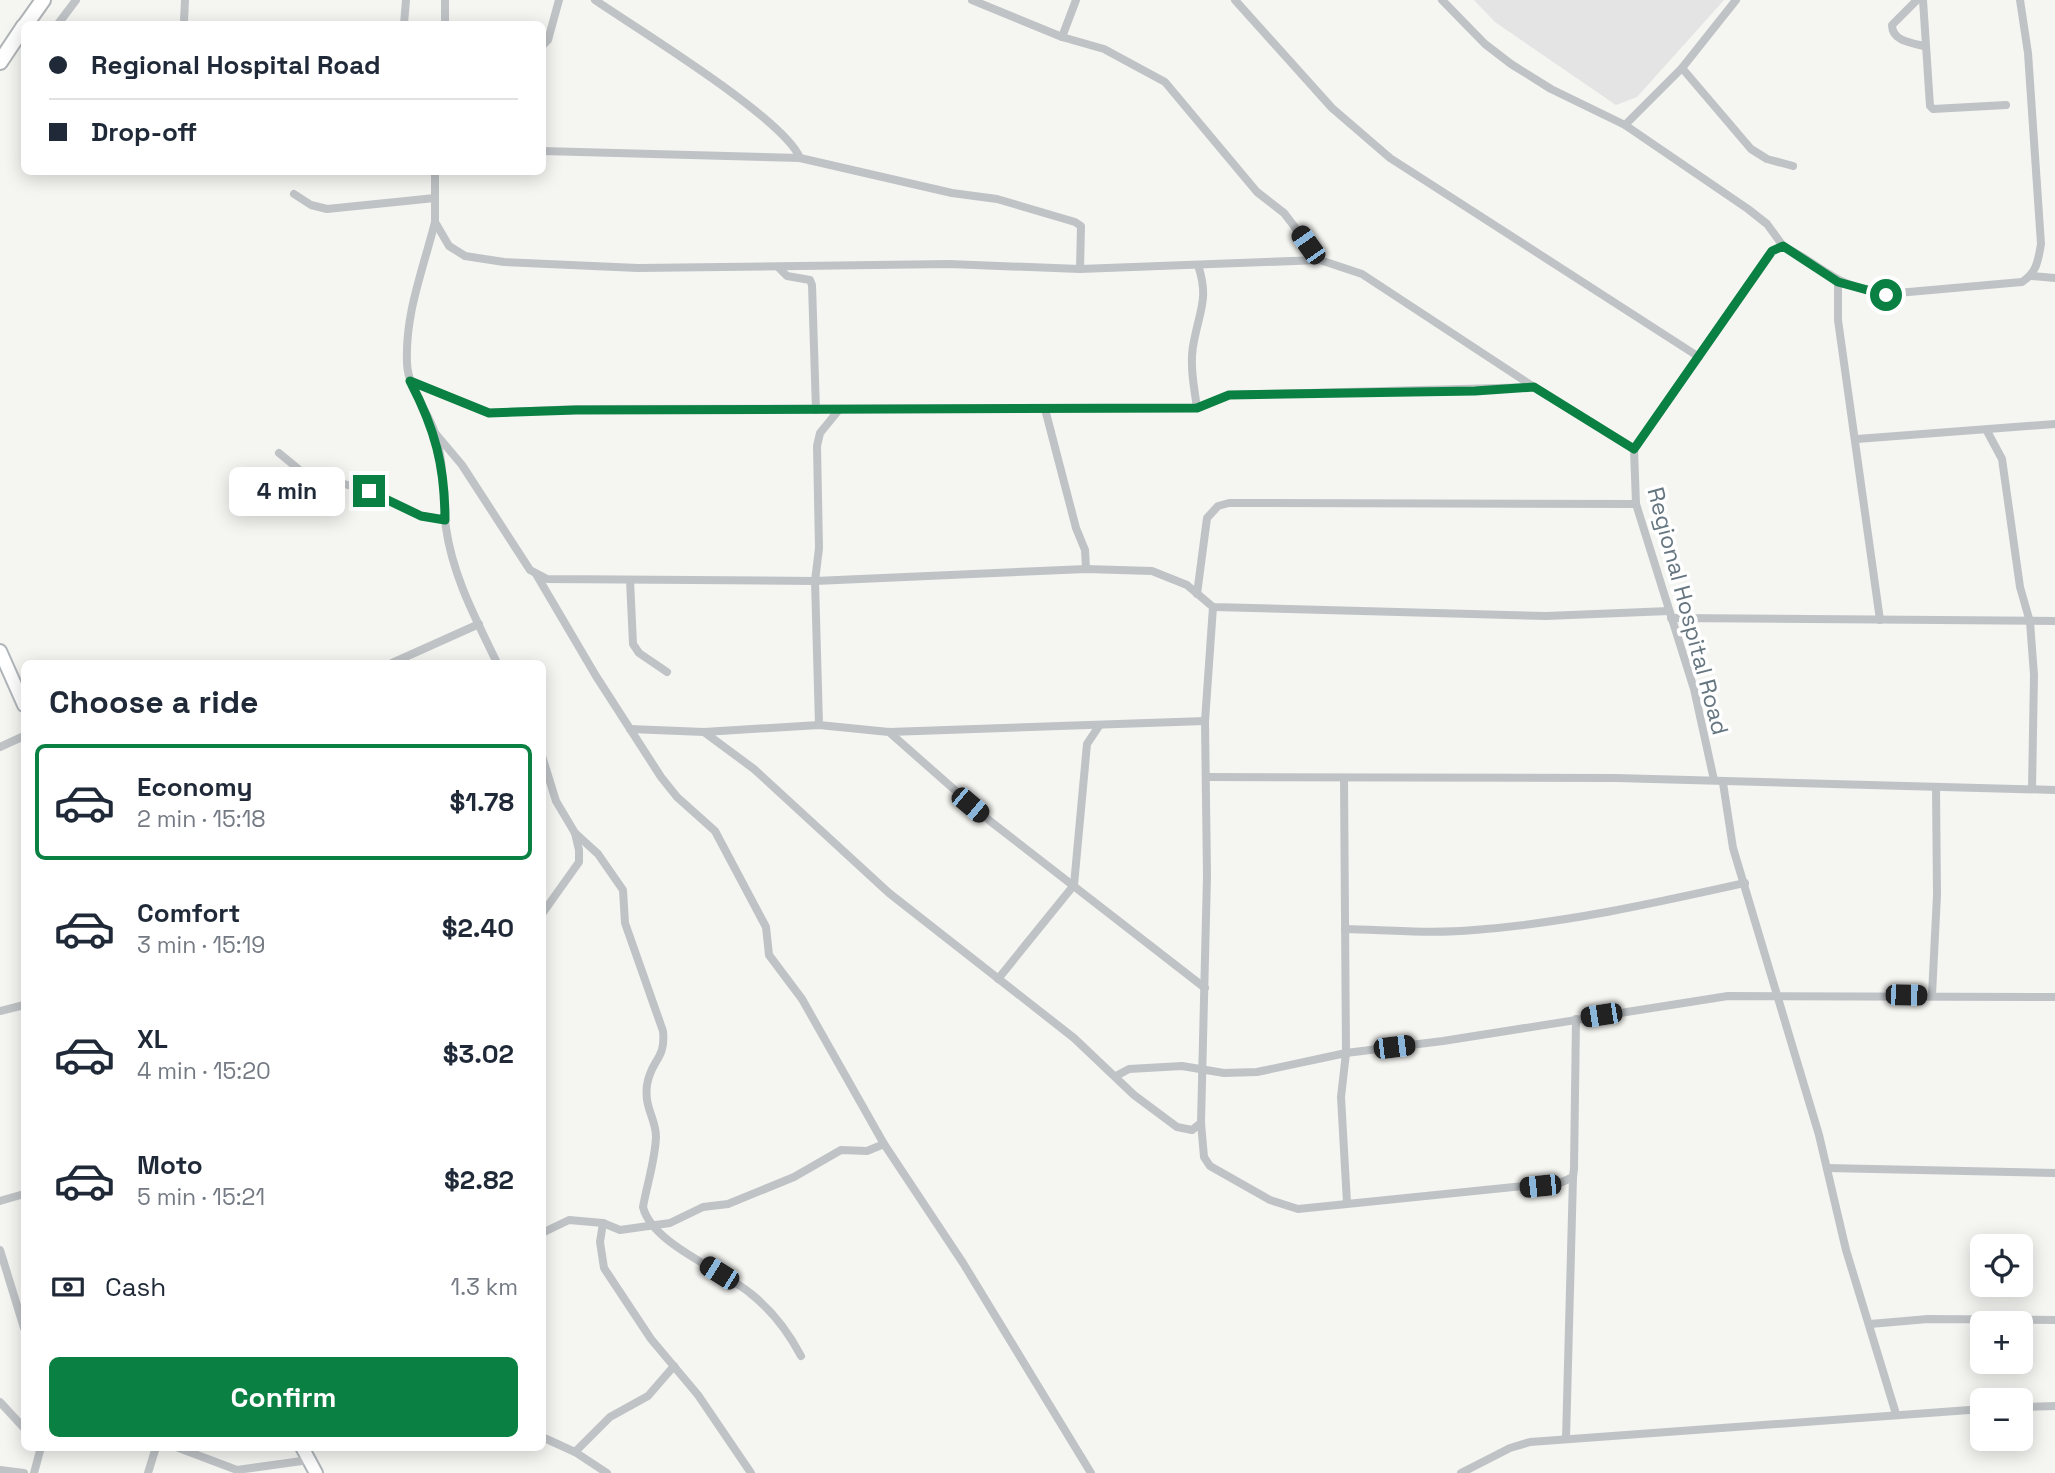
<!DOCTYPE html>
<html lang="en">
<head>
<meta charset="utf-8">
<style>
  body { margin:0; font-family:"Space Grotesk",sans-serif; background:#f6f6f7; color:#1f2937; height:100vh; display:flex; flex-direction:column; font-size:26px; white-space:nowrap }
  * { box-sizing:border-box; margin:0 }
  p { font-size:23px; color:#747a83 }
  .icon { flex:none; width:38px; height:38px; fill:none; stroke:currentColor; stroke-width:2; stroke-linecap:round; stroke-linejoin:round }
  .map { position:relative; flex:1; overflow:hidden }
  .panel { position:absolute; left:21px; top:660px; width:525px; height:791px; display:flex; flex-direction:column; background:#fff; border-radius:10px; box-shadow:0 4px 18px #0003 }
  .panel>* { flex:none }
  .hud { position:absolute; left:21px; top:21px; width:525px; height:154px; border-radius:10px; box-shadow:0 4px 18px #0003; display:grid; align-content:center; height:154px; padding:0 28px; background:#fff }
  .buttons { position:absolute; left:1970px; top:1234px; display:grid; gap:14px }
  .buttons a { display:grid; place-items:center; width:63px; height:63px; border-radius:10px; background:#fff; box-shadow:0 4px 18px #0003; font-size:35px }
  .end { position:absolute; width:32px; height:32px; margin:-16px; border:9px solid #0b8043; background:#fff; box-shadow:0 0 0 4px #fff }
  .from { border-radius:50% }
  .bubble { position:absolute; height:49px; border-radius:10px; background:#fff; box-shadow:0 4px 18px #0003; font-size:23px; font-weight:700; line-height:49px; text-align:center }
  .car { position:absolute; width:21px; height:42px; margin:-21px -10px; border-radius:9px; box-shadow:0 0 5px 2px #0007; background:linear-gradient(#222 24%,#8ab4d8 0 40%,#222 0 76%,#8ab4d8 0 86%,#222 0) }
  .hud b { display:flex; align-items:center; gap:24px; height:66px; font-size:26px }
  .hud b+b { border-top:2px solid #e0e1e3 }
  .hud i { width:18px; height:18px; background:#1f2937 }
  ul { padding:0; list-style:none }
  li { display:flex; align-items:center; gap:21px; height:116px; margin:0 14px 10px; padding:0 14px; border:4px solid transparent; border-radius:10px }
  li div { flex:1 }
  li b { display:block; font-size:26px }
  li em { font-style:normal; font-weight:700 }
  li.current { border-color:#0b8043 }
  li>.icon { width:63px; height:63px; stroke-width:1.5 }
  h2 { padding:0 28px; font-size:32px; line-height:84px }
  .pay { display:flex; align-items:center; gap:18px; height:77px; padding:0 28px; font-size:26px }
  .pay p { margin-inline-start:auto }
  .action { display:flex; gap:14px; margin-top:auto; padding:14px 28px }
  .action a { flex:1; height:80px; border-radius:10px; background:#0b8043; color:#fff; font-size:28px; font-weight:700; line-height:80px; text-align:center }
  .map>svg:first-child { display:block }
</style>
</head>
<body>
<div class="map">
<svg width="2055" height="1473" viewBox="0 0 2055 1473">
  <rect width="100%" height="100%" fill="#f5f5f2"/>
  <polygon fill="#e3e4e3" points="1474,0 1724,0 1637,97 1616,105 1495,22"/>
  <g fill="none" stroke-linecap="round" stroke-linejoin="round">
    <defs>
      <g id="secondary">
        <polyline points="0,651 24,705"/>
        <polyline points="302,1447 316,1473"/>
      </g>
      <g id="highway">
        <polyline points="26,24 43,0"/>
        <polyline points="0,62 24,26"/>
      </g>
    </defs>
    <use href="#secondary" stroke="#afb5b9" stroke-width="16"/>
    <use href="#highway" stroke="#b0b4b7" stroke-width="18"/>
    <g stroke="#bfc3c6" stroke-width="8">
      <polyline points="445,0 445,24"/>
      <path d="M595 0C637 29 784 118 800 158"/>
      <polyline points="972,0 1062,37 1104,49 1165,82 1257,192 1284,213 1320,260"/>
      <polyline points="1235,0 1332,108 1390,158 1699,357"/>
      <polyline points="1442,0 1485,44 1511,64 1551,89 1625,125 1748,209 1767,224 1783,246"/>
      <path d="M1917 0 1892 25C1892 41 1911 43 1924 46"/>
      <polyline points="1923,0 1930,106 1933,109 2006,105"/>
      <polyline points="184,21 185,0"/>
      <polyline points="58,24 76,0"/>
      <polyline points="404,24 406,0"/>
      <polyline points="1062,37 1076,0"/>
      <polyline points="542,46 548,40 559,0"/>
      <polyline points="1682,68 1751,149 1767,159 1793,166"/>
      <polyline points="1625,125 1682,68 1736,0"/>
      <polyline points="542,151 800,158 952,193 997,199 1075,222 1081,226 1080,269"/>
      <polyline points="435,172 435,222 449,246 465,256 504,262 638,268 949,264 1080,269 1320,260 1362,274 1534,387 1634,449"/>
      <polyline points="294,194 311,205 327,209 435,198"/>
      <path d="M435 222C423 270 405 313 407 363 408 389 427 409 435 433 445 464 442 496 446 528 453 577 476 619 497 663"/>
      <polyline points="779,268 787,276 810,280 812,285 816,410"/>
      <polyline points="2031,276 2055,278"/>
      <polyline points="1838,282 1838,320 1880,620"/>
      <polyline points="410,381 489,413 576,409 1197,408 1229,395 1534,387"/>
      <path d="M1197 408C1194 386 1189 363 1194 341 1200 309 1209 298 1198 265"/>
      <polyline points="1045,409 1076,528 1085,550 1086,569"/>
      <polyline points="1987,431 2002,459 2020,587 2030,622 2034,675 2032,789"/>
      <polyline points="435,433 462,465 530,570 547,579 815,581 1086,569 1152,571 1187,585 1213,607 1546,616 1669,611"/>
      <polyline points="1857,439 2055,424"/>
      <polyline points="279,453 302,472 369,491 421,516 445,520"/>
      <polyline points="536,574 596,676 661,777 677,797 715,831 766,927 769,955 802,999 884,1144 963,1263 1091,1473"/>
      <polyline points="630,580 633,644 639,653 667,672"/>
      <polyline points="1197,594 1207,518 1218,506 1229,503 1636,504"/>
      <polyline points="1213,607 1205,721 1207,876 1201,1123 1204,1157 1210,1166 1270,1200 1298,1209 1562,1182 1573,1177 1574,1169 1576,1019"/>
      <polyline points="1671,618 2055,621"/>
      <polyline points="392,663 479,624"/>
      <polyline points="819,725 815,581 819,548 817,446 820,433 838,411"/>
      <polyline points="630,729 704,732 819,725 889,732 1205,721"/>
      <polyline points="704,732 754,769 889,893 1074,1038 1134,1095 1177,1127 1192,1130 1201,1123"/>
      <polyline points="889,732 990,821 1205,988"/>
      <polyline points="0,747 24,736"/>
      <polyline points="542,756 556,801 575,833 579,850 579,862 542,914"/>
      <polyline points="1207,777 1616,778 2055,790"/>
      <polyline points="1344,778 1346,1053 1341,1097 1347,1203"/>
      <path d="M1714 780 1694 689 1636 504 1634 449 1772 251 1783 246C1823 266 1837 288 1886 294L2022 282C2037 272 2038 261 2041 244L2028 53 2020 0"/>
      <polyline points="1723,783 1733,848 1819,1135 1846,1250 1896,1414"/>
      <path d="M575 833 598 854 623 890 625 923 663 1031C666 1060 651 1059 647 1085 644 1109 656 1118 656 1137 655 1161 647 1184 643 1207 652 1244 722 1270 750 1293 773 1311 788 1331 801 1356"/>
      <path d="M1345 929C1388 930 1432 934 1474 930 1566 923 1655 903 1745 883"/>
      <polyline points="998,979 1074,885 1087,744 1099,726"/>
      <polyline points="1932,995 1937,895 1936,788"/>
      <polyline points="0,1011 24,1005"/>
      <polyline points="1116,1076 1129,1069 1182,1066 1224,1073 1257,1072 1346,1053 1443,1041 1728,996 2055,997"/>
      <polyline points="1827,1168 2055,1173"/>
      <polyline points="0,1201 24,1194"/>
      <polyline points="603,1223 600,1242 604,1268 651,1339 698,1395 751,1473"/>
      <polyline points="542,1233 569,1220 603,1223 620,1230 670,1223 703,1207 728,1204 794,1177 841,1150 867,1151 884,1144"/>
      <polyline points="0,1250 24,1328"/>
      <polyline points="1870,1324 1928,1319 2055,1320"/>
      <polyline points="0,1402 24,1428"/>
      <polyline points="2021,1407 2055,1406"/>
      <polyline points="542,1437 575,1452 607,1473"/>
      <polyline points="1566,1439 1573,1177"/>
      <polyline points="176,1447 237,1470 309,1460"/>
      <polyline points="575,1452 610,1417 648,1396 674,1366"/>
      <polyline points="0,1470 24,1473"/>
      <polyline points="34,1473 41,1447"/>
      <polyline points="148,1473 156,1447"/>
      <polyline points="1461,1473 1510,1448 1530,1442 1983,1409"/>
    </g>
    <use href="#secondary" stroke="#fff" stroke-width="12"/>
    <use href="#highway" stroke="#fff" stroke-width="14"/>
  </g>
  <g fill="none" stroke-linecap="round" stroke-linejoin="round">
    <path stroke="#0b8043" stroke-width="9" d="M369 491 421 516 445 520C445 466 435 429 410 381L489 413 576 410 1197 408 1229 395 1475 391 1534 387 1634 449 1772 251 1783 246 1838 282 1886 295"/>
  </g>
  <g text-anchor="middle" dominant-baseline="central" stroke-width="7" stroke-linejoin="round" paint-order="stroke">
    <g font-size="23" fill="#667681" stroke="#fff">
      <text transform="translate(1688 611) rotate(75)">Regional Hospital Road</text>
    </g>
  </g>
</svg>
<div class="buttons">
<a><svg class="icon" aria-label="locate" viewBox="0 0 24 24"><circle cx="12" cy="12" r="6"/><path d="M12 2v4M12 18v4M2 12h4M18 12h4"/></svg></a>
<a>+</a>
<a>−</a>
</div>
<i class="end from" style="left:1886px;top:295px"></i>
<i class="end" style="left:369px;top:491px"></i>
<div class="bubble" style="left:229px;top:467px;width:116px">4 min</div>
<i class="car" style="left:1308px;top:245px;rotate:325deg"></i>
<i class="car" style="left:970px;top:805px;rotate:130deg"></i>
<i class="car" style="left:1906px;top:995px;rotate:91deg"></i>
<i class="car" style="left:1601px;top:1015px;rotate:261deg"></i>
<i class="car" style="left:1394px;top:1047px;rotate:83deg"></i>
<i class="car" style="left:1540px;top:1186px;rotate:264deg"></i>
<i class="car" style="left:719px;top:1273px;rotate:302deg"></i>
<div class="hud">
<b><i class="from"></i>Regional Hospital Road</b>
<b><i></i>Drop-off</b>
</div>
<section class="panel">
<h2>Choose a ride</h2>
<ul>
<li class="current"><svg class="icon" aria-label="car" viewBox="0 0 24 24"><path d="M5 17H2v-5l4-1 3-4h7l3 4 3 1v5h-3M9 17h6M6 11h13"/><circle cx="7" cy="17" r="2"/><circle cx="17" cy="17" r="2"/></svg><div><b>Economy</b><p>2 min · 15:18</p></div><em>$1.78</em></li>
<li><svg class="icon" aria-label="car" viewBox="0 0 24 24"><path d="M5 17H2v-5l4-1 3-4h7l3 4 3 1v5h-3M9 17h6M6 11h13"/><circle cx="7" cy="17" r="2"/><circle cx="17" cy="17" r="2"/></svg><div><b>Comfort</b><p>3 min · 15:19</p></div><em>$2.40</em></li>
<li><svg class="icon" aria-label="car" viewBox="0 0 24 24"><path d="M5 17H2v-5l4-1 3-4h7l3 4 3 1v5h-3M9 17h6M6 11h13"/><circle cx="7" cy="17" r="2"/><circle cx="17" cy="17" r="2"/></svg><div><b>XL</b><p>4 min · 15:20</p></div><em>$3.02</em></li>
<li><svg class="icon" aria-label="car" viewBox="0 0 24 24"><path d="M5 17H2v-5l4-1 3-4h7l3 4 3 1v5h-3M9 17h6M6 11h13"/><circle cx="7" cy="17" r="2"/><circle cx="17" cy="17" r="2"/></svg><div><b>Moto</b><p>5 min · 15:21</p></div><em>$2.82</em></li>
</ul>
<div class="pay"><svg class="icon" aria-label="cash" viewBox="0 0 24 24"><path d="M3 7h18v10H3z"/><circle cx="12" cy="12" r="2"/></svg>Cash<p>1.3 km</p></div>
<div class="action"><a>Confirm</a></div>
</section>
</div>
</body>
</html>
